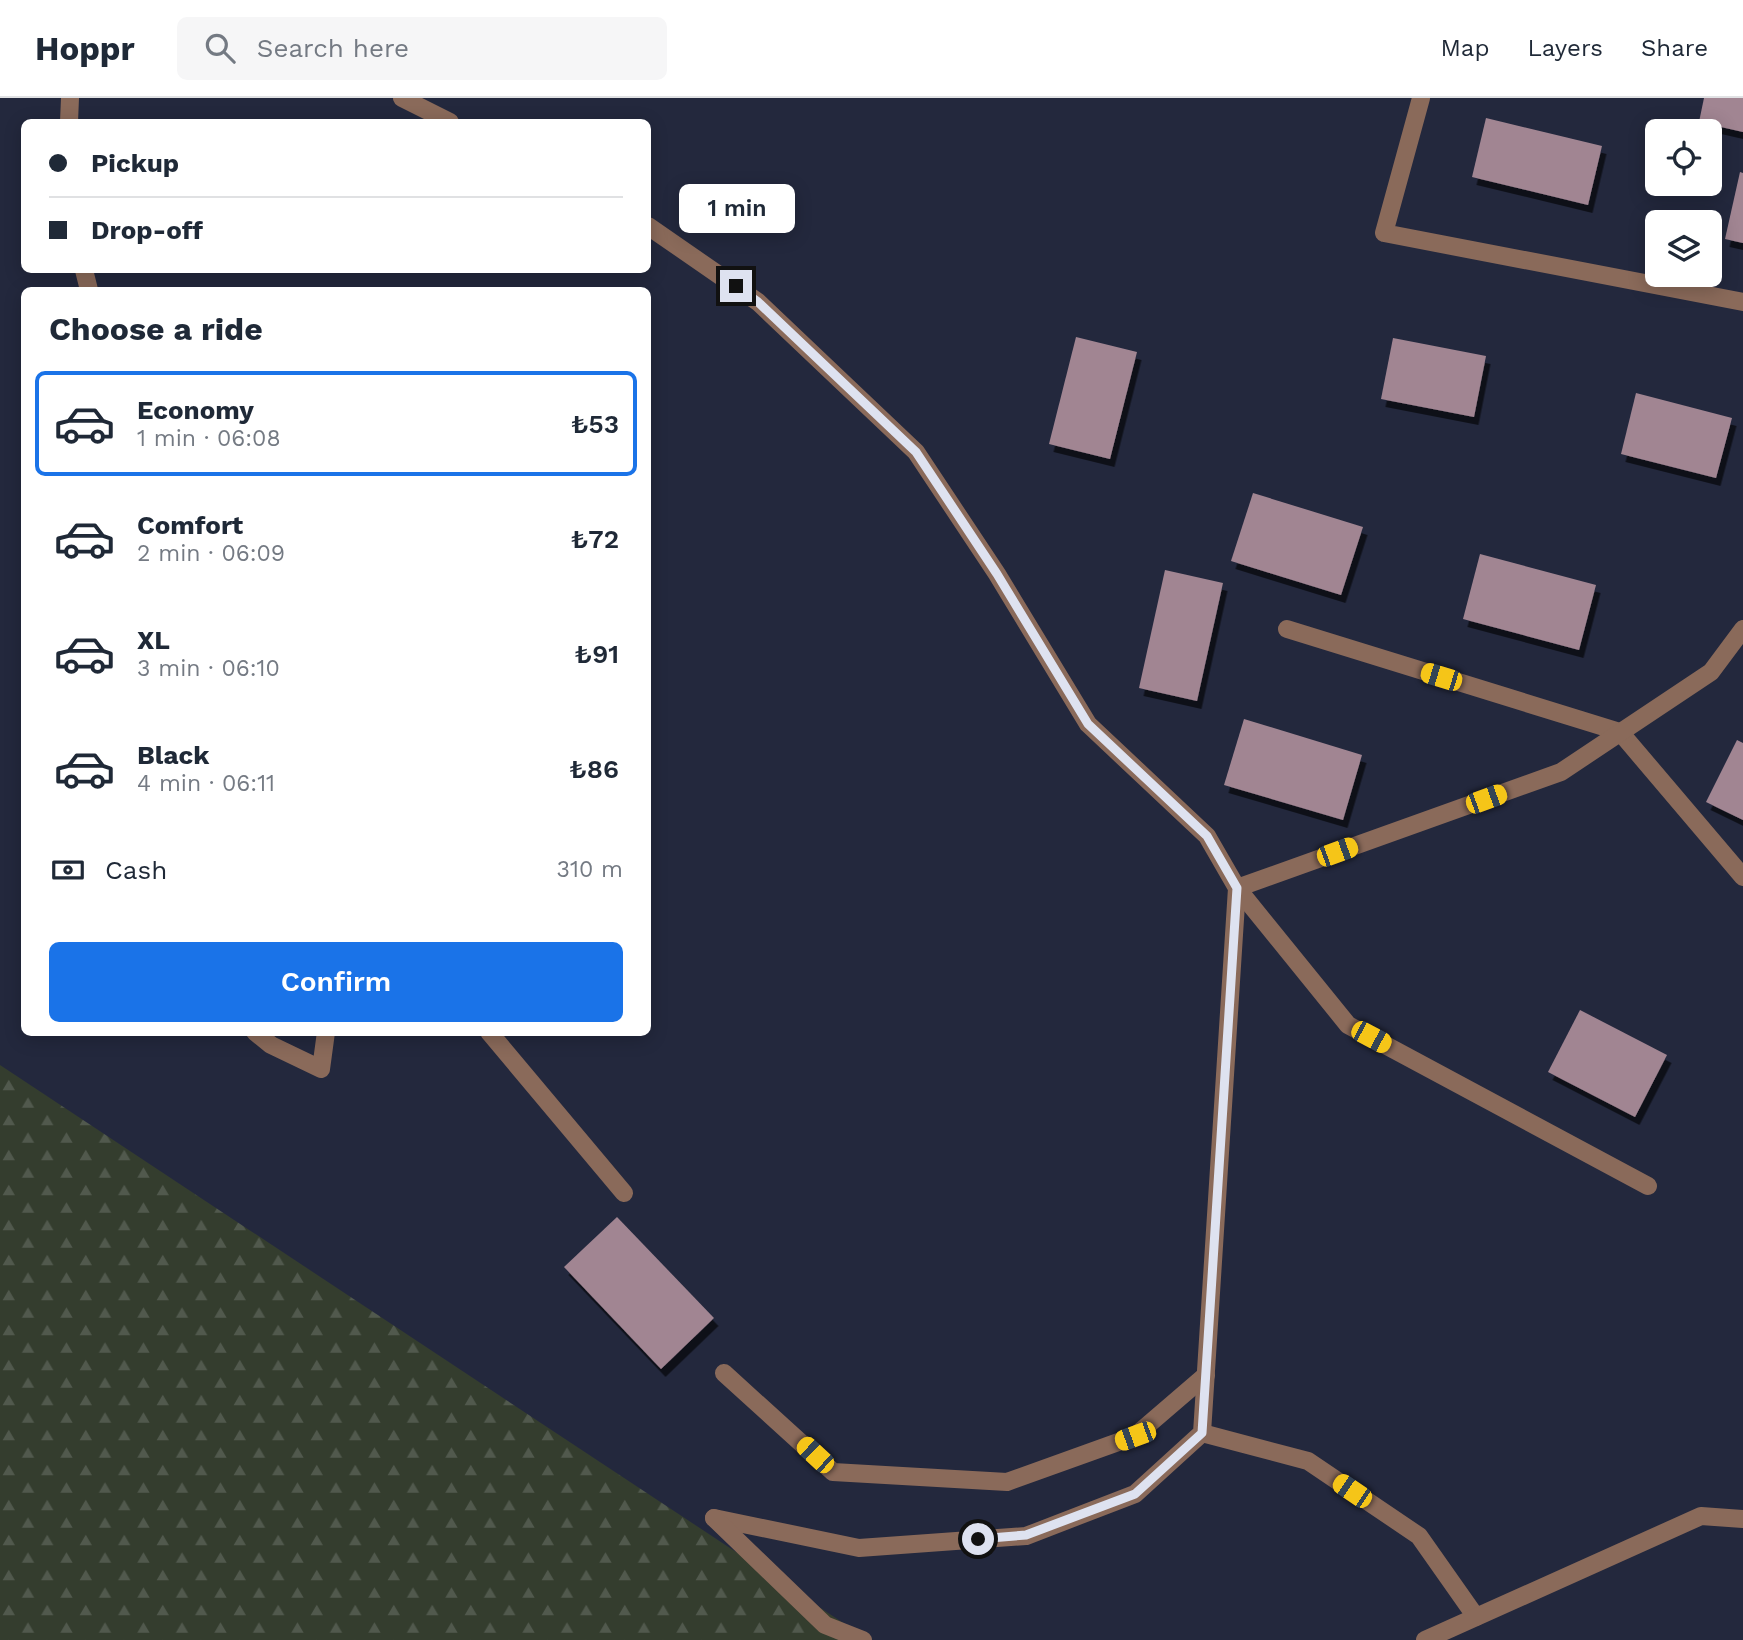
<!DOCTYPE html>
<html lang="en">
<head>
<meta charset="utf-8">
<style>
  body { margin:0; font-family:"Work Sans",sans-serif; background:#f6f6f7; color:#1f2937; height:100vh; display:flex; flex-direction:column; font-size:26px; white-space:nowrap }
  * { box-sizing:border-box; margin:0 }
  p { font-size:23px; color:#747a83 }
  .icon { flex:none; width:38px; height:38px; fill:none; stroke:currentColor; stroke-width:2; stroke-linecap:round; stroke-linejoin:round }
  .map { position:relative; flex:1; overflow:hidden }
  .sheet { position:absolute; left:21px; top:189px; width:630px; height:749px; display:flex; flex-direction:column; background:#fff; border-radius:10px; box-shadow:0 4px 18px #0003 }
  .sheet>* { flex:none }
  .banner { position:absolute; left:21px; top:21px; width:630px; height:154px; border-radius:10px; box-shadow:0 4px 18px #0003; display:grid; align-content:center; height:154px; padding:0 28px; background:#fff }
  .tools { position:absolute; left:1645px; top:21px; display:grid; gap:14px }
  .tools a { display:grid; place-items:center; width:77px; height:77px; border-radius:10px; background:#fff; box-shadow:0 4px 18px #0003; font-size:35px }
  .end { position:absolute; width:32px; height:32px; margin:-16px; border:9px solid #dee2f0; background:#111; box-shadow:0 0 0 4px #111 }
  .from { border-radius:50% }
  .bubble { position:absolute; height:49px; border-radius:10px; background:#fff; box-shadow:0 4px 18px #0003; font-size:23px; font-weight:600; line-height:49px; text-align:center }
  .car { position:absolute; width:21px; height:42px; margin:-21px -10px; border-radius:9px; box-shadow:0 0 5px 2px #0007; background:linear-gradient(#f5c518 24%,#345 0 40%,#f5c518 0 76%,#345 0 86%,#f5c518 0) }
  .banner b { display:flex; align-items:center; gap:24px; height:66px; font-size:26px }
  .banner b+b { border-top:2px solid #e0e1e3 }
  .banner i { width:18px; height:18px; background:#1f2937 }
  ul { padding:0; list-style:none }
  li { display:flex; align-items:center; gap:21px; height:105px; margin:0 14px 10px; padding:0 14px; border:4px solid transparent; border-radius:10px }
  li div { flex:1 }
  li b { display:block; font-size:26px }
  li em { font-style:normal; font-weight:600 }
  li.current { border-color:#1a73e8 }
  li>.icon { width:63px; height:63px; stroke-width:1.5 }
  h2 { padding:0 28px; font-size:32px; line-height:84px }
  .pay { display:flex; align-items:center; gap:18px; height:77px; padding:0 28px; font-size:26px }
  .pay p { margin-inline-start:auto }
  .action { display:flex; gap:14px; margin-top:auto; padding:14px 28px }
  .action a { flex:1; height:80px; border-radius:10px; background:#1a73e8; color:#fff; font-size:28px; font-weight:600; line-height:80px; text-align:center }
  header { display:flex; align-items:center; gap:42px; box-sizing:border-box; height:98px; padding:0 35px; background:#fff; border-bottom:2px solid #e0e1e3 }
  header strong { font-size:33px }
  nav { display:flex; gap:38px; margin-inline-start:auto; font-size:24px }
  .search { width:490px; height:63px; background:#f6f6f7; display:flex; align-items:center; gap:18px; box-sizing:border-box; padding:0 24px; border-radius:10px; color:#747a83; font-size:26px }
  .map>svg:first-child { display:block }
</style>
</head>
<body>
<header>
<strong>Hoppr</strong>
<div class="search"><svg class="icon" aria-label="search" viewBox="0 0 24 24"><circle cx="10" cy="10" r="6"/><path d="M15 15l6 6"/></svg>Search here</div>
<nav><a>Map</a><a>Layers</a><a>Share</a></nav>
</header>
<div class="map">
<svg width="1743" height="1542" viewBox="0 0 1743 1542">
  <defs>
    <pattern id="forest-firs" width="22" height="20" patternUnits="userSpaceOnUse" patternTransform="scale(1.75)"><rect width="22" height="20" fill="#343d2e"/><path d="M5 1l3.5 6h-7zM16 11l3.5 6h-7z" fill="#51594d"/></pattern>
    <filter id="shadow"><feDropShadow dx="4.5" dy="8" stdDeviation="0" flood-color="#0009"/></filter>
  </defs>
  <rect width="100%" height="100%" fill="#23283d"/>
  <polygon fill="url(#forest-firs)" points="0,967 869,1542 0,1542"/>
  <g fill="#a18592" filter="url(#shadow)">
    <polygon points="1704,0 1743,0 1743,34 1699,24"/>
    <polygon points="1486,20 1602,48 1588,107 1472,79"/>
    <polygon points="1740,74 1743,75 1743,145 1725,141"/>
    <polygon points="1076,239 1137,254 1110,361 1049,346"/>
    <polygon points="1393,240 1486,258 1474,319 1381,301"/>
    <polygon points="1636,295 1732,320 1716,380 1621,356"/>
    <polygon points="1253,395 1363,429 1341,497 1231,463"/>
    <polygon points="1480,456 1596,487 1579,552 1463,521"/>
    <polygon points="1165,472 1223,485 1197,603 1139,590"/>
    <polygon points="1244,621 1362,657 1343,722 1224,687"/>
    <polygon points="1737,642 1743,645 1743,722 1706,704"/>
    <polygon points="1580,912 1667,957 1635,1019 1548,974"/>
    <polygon points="617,1119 714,1220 661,1271 564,1169"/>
  </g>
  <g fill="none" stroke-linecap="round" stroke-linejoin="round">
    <g stroke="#8a6a5a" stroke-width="18">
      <polyline points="402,0 450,24"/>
      <polyline points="1421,0 1384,135 1743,204"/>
      <polyline points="69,24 70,0"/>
      <polyline points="648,128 758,204 916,354 997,476 1088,626 1207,738 1237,790 1202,1335 1135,1396 1026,1438 859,1450 714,1420"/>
      <polyline points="84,172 89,192"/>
      <polyline points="1287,531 1620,634 1743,779"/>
      <polyline points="255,934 271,947 321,971 326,934"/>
      <polyline points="489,934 624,1095"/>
      <polyline points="1648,1088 1348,927 1237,790 1561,674 1711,574 1743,531"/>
      <polyline points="724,1275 833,1374 1007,1384 1135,1338 1206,1277"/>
      <polyline points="1202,1335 1308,1363 1419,1438 1476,1519"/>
      <polyline points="714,1420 825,1527 863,1542"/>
      <polyline points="1425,1542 1701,1418 1743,1421"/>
    </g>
  </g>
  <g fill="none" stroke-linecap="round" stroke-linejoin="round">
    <polyline stroke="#dee2f0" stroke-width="9" points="736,188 758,204 916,354 997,476 1088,626 1207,738 1237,790 1202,1335 1135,1396 1026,1437 978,1441"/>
  </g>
</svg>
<div class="tools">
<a><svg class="icon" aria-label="locate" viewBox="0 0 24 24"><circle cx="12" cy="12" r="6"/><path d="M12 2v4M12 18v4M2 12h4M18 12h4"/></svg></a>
<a><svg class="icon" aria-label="layers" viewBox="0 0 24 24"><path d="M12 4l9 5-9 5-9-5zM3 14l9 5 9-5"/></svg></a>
</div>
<i class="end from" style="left:978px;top:1441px"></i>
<i class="end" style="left:736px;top:188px"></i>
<div class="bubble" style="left:679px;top:86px;width:116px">1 min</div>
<i class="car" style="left:1441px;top:579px;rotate:287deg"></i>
<i class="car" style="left:1486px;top:701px;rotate:70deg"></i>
<i class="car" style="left:1337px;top:754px;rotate:70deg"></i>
<i class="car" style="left:1371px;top:939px;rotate:118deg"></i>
<i class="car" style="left:1135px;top:1338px;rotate:250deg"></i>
<i class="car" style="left:815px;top:1357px;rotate:313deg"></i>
<i class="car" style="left:1352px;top:1393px;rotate:304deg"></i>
<div class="banner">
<b><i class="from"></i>Pickup</b>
<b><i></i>Drop-off</b>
</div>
<section class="sheet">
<h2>Choose a ride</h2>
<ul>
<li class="current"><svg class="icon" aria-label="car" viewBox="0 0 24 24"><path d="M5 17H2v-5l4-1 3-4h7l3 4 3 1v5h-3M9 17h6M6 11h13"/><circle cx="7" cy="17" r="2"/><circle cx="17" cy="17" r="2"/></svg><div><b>Economy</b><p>1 min · 06:08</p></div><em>₺53</em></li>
<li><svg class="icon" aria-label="car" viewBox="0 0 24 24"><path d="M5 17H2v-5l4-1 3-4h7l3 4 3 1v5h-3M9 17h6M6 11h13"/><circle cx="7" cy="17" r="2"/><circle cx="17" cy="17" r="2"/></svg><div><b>Comfort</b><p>2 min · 06:09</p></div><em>₺72</em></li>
<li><svg class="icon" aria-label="car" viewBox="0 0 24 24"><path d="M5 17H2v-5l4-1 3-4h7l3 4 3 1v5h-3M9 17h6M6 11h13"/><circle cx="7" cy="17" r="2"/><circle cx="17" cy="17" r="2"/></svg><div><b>XL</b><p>3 min · 06:10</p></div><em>₺91</em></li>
<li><svg class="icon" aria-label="car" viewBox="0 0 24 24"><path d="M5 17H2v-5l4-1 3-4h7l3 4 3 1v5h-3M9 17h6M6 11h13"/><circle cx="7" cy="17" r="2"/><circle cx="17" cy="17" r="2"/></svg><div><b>Black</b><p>4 min · 06:11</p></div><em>₺86</em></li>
</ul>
<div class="pay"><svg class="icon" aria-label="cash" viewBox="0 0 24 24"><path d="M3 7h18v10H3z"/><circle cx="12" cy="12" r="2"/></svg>Cash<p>310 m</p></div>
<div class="action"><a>Confirm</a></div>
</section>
</div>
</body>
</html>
